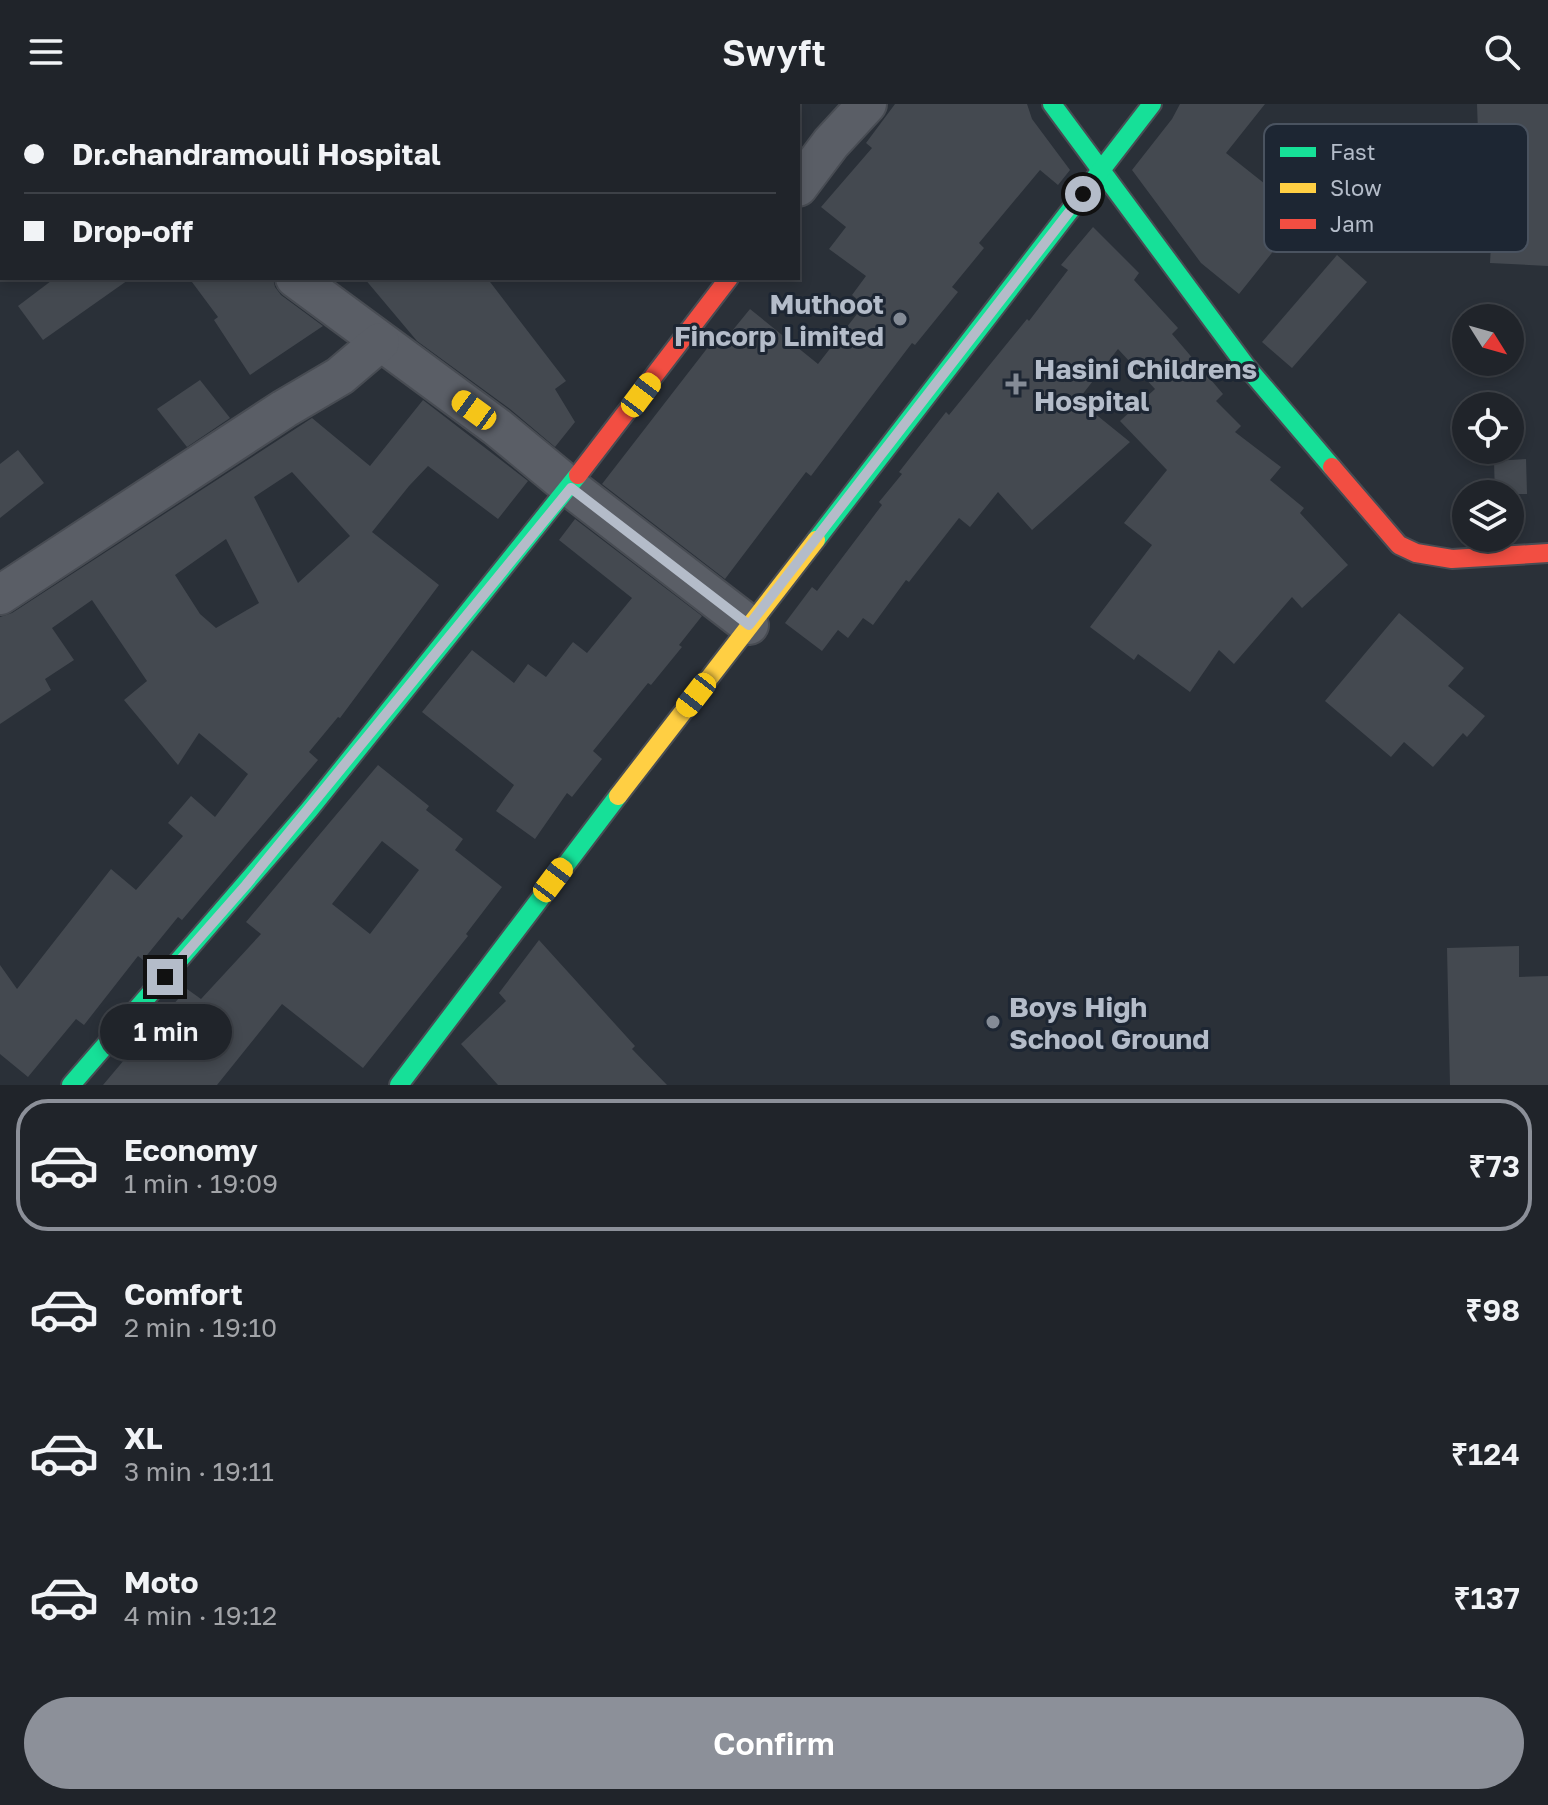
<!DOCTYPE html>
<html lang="en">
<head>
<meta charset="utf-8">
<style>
  body { margin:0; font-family:"Golos Text",sans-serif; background:#282c32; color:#f1f3f6; height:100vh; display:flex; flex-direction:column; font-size:30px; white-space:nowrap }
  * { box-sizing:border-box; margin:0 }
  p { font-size:26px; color:#a2a4a8 }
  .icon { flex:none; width:44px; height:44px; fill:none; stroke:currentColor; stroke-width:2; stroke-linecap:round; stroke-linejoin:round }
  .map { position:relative; height:981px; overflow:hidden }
  .drawer { display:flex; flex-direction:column; background:#20242a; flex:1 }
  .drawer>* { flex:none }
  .top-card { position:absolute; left:0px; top:0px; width:800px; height:176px; box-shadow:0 4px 12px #0003,0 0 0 2px #3d4147; display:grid; align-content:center; height:176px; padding:0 24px; background:#20242a }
  .needle { width:52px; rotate:127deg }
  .tools { position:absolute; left:1452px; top:200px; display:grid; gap:16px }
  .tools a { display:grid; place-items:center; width:72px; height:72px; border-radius:50%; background:#20242a; box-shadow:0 4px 12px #0003,0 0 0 2px #3d4147; font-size:40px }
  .end { position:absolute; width:36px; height:36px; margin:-18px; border:10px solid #b4bcc9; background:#111; box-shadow:0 0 0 4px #111 }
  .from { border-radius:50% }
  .bubble { position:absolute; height:56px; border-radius:28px; background:#20242a; box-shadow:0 4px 12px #0003,0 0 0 2px #3d4147; font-size:26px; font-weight:600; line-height:56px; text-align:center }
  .car { position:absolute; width:24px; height:48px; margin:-24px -12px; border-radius:10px; box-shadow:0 0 6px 2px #0007; background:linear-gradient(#f5c518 24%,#345 0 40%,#f5c518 0 76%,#345 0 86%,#f5c518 0) }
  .top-card b { display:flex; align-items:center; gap:28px; height:76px; font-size:30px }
  .top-card b+b { border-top:2px solid #3d4147 }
  .top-card i { width:20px; height:20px; background:#f1f3f6 }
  ul { padding:14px 0 0; list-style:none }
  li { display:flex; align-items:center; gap:24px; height:132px; margin:0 16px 12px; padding:0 8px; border:4px solid transparent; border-radius:32px }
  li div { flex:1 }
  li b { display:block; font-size:30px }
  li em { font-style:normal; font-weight:600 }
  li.active { border-color:#8c9099 }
  li>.icon { width:72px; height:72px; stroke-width:1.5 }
  .primary-button { display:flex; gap:16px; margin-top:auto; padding:16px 24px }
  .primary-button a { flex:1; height:92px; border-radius:48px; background:#8c9099; color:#fff; font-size:32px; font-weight:600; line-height:92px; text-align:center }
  header { display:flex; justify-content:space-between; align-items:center; height:104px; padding:0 24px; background:#20242a; font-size:36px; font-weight:600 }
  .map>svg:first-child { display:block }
</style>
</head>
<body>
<header><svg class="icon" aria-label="menu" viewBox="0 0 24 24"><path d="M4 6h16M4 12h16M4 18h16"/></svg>Swyft<svg class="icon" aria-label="search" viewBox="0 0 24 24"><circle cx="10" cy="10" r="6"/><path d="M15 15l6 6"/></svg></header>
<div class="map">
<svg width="1548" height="981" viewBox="0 0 1548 981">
  <rect width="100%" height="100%" fill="#2a3038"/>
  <g fill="#444950" fill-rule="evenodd">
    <polygon points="895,0 1027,0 1032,15 1070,66 1058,81 1040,66 979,139 984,144 952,183 958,188 915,241 912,239 811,372 806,368 725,475 602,380 712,238 719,243 750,205 818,260 864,201 852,191 866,172 829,145 846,123 821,103 872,44 866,39"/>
    <polygon points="1180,0 1265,0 1226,49 1303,110 1239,190 1201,159 1132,66 1172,15"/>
    <polygon points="1477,0 1548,0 1548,162 1490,159 1493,101 1496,102 1498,27 1478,28"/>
    <polygon points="1093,123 1139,169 1134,176 1178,224 1172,230 1223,290 1216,297 1241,322 1235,328 1281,363 1270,376 1304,404 1300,409 1348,461 1302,504 1292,493 1234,560 1219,546 1190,588 1138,550 1134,556 1090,523 1152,441 1124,419 1167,366 1120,317 1155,285 1118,245 1078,296 1130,338 1032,426 998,388 970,423 959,414 909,478 906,476 873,521 863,514 848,534 838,526 822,547 785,519 812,483 817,487 882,401 879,398 902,370 899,368 946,308 949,311 1027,215 1029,217 1068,166 1061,161"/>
    <polygon points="1337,151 1367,178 1292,264 1262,238"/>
    <polygon points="55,174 131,174 43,236 18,202"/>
    <polygon points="189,174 273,174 275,183 281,191 323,222 250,271 214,216 218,213"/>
    <polygon points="364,174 487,174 566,277 555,285 575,318 555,343 510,305 417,237"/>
    <polygon points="200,276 230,314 187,343 157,305"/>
    <path d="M423 296 528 377 498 415 428 362 409 382 372 428 439 481 340 614 338 613 309 648 318 656 289 690 182 816 178 813 143 856 138 852 84 921 76 915 28 973 0 950V861L17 885 111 765 136 786 183 732 168 719 191 692 215 713 248 670 199 629 178 661 124 596 147 577 92 496 52 524 74 556 45 575 51 586 0 620V513L12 509 312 314 370 362ZM292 368 350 432 298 479 254 393ZM226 435 259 499 216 524 200 510 175 471Z"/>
    <polygon points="18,346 44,379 0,414 0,360"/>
    <polygon points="1526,355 1527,390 1495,390 1494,357"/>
    <polygon points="575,415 702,512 679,541 682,543 651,581 648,579 593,647 602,655 572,693 567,689 535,735 496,707 514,681 422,608 472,546 514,579 528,560 546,573 573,538 587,549 632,494 559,436"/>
    <polygon points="1399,509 1464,564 1448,582 1485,612 1467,633 1463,629 1433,663 1404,638 1391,653 1325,597"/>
    <path d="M378 661 429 702 426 706 463 735 455 746 502 783 466 830 468 832 363 964 282 900 217 981H103L135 943 171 920 162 913 187 885 201 895 261 830 246 818ZM382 737 419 766 370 830 332 800Z"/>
    <polygon points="539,836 635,942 632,945 667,981 498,981 461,940 506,897 499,889"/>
    <polygon points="1519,842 1519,873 1548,872 1548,981 1450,981 1447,844"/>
  </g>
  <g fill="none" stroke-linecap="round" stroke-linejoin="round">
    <defs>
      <g id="street">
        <polyline points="154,0 156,2"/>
        <polyline points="798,83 831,39 867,0"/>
        <polyline points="295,174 497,323 571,384 749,521"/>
        <polyline points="0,491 284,305 340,272 380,238"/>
      </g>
      <g id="fast">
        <polyline points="1052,0 1246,262 1332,363"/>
        <polyline points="816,436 1152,0"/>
        <polyline points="71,981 309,706 578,371"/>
        <polyline points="399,981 618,692"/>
      </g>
      <polyline id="slow" points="618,692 816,436"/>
      <g id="jam">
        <polyline points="1332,363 1399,441 1416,449 1452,455 1548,449"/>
        <polyline points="578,371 729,174"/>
      </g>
    </defs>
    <use href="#street" stroke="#484c53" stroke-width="42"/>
    <use href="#fast" stroke="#484c53" stroke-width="22"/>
    <use href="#slow" stroke="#484c53" stroke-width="22"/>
    <use href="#jam" stroke="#484c53" stroke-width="22"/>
    <use href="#street" stroke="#5a5e66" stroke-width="38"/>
    <use href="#fast" stroke="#16e098" stroke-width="18"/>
    <use href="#slow" stroke="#ffcf43" stroke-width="18"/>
    <use href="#jam" stroke="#f24e42" stroke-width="18"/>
  </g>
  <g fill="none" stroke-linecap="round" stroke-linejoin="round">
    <polyline stroke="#b4bcc9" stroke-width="10" points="165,873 246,781 571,384 749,521 1083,90"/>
  </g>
  <g fill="#848b96" stroke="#1d2633" stroke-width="3">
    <circle cx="900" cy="215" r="8"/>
    <path d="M1012 268h8v8h8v8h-8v8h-8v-8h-8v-8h8z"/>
    <circle cx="993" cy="918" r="8"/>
  </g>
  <g text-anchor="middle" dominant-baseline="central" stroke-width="6" stroke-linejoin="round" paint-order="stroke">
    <g font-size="28" font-weight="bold" fill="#b4bcc9" stroke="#1d2633" text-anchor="start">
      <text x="884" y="199" text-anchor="end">Muthoot<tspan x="884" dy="32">Fincorp Limited</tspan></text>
      <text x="1034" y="264">Hasini Childrens<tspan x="1034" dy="32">Hospital</tspan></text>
      <text x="1009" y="902">Boys High<tspan x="1009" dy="32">School Ground</tspan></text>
    </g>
  </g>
  <rect x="1264" y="20" width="264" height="128" rx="12" fill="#1d2633" stroke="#4a5360" stroke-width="2"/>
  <rect x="1280" y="43" width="36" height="10" fill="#16e098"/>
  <rect x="1280" y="79" width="36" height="10" fill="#ffcf43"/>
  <rect x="1280" y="115" width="36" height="10" fill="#f24e42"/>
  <g font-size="22" fill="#b4bcc9">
    <text x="1330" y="56">Fast</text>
    <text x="1330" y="92">Slow</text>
    <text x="1330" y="128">Jam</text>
  </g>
</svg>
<div class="tools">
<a><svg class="needle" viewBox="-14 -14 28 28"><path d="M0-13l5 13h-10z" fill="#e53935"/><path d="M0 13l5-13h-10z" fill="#a2a4a8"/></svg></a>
<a><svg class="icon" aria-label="locate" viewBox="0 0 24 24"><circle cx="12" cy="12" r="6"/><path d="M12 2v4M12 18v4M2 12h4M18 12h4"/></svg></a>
<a><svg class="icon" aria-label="layers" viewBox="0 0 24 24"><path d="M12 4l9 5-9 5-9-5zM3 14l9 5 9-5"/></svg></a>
</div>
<i class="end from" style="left:1083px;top:90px"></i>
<i class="end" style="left:165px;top:873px"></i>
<div class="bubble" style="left:100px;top:900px;width:132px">1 min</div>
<i class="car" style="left:641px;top:291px;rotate:37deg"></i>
<i class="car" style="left:474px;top:306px;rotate:306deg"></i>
<i class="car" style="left:696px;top:591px;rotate:218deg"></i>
<i class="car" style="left:553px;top:776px;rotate:37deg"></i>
<div class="top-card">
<b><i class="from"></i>Dr.chandramouli Hospital</b>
<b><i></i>Drop-off</b>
</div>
</div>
<section class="drawer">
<ul>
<li class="active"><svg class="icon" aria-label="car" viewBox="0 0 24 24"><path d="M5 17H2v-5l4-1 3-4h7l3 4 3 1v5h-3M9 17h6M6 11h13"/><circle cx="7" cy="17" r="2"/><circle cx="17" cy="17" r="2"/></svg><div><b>Economy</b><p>1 min · 19:09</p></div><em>₹73</em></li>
<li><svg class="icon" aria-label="car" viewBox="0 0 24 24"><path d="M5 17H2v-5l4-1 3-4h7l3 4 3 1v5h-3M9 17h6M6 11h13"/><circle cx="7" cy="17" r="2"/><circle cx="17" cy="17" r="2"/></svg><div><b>Comfort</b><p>2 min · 19:10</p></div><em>₹98</em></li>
<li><svg class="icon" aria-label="car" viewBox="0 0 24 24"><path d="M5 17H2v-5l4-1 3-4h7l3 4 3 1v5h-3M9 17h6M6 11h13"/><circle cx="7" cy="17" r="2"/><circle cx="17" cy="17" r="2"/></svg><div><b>XL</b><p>3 min · 19:11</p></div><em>₹124</em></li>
<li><svg class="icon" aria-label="car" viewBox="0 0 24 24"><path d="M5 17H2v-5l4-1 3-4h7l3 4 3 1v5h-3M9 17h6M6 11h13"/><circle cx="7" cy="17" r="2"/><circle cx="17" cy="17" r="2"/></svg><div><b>Moto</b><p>4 min · 19:12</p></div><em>₹137</em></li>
</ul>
<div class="primary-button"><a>Confirm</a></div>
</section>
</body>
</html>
